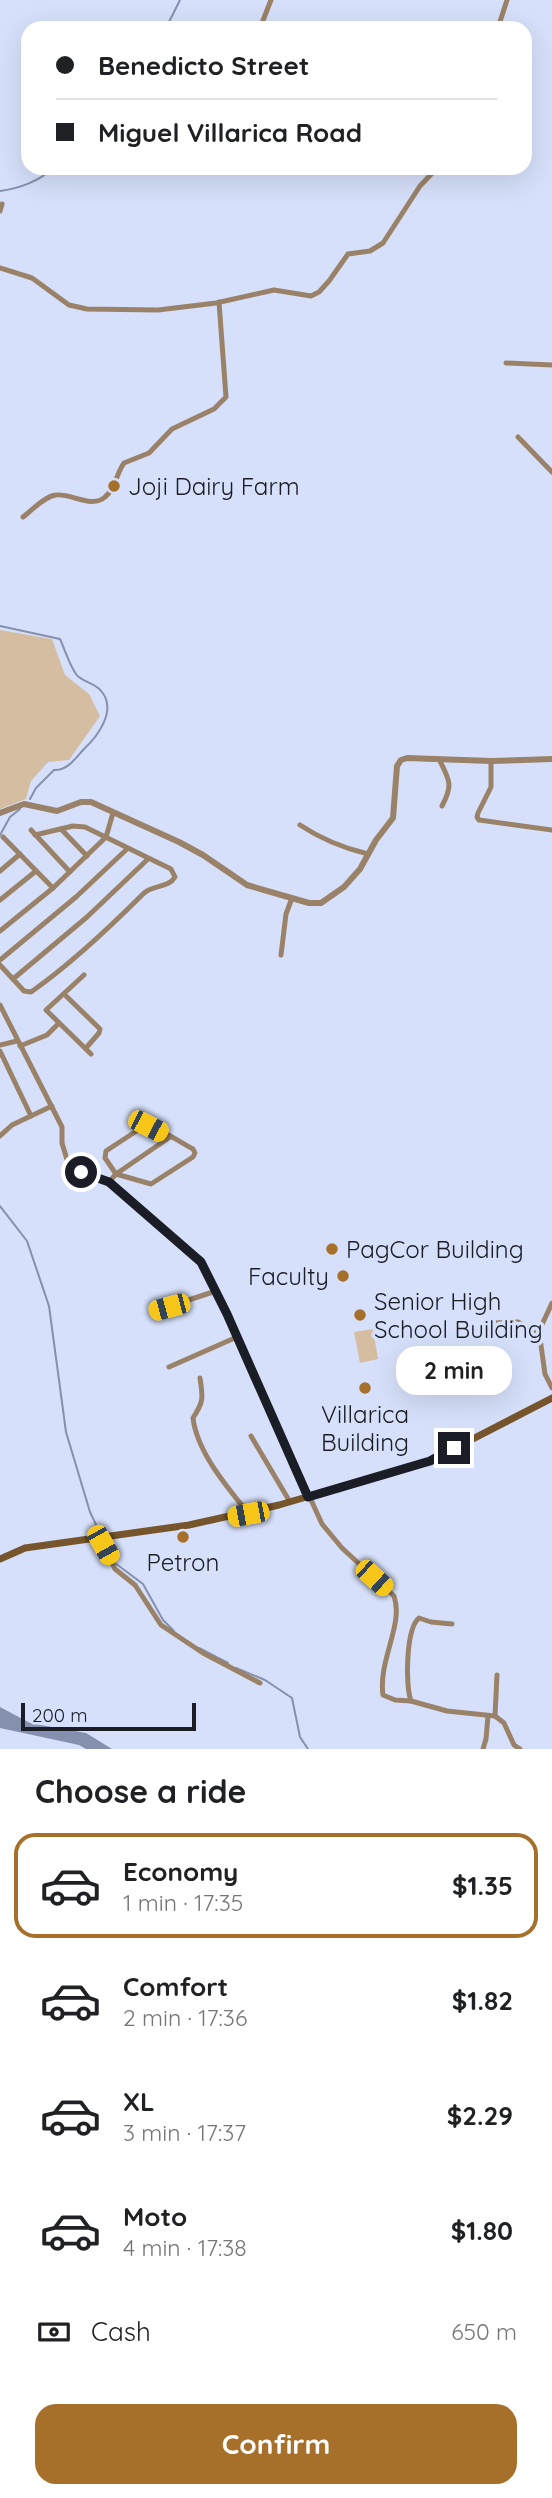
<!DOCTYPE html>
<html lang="en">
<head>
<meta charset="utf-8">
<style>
  body { margin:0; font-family:Quicksand,sans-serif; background:#f6f6f6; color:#202124; height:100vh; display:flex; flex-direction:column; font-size:26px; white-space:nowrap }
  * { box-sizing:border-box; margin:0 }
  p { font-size:23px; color:#757577 }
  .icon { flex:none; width:38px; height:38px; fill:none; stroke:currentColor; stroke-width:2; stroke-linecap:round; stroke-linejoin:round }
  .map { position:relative; height:1749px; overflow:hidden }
  .sheet { display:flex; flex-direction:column; background:#fff; flex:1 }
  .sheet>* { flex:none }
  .hud { position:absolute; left:21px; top:21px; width:511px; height:154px; border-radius:21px; box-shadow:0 7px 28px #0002; display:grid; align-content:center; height:154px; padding:0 35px; background:#fff }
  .scale { position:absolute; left:21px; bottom:18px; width:175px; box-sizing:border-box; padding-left:7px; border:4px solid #1a1d26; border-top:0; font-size:19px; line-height:24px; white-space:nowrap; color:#1a1d26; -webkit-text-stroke:5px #d6e0fa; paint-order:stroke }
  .end { position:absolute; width:32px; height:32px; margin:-16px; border:9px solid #1a1d26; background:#fff; box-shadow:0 0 0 4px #fff }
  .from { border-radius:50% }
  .bubble { position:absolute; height:49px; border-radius:21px; background:#fff; box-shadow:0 7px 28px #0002; font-size:23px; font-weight:800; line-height:49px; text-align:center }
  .car { position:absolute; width:21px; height:42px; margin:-21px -10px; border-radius:9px; box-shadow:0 0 5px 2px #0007; background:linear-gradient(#f5c518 24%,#345 0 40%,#f5c518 0 76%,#345 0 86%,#f5c518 0) }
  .hud b { display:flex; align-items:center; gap:24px; height:66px; font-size:26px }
  .hud b+b { border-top:2px solid #e0e0e0 }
  .hud i { width:18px; height:18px; background:#202124 }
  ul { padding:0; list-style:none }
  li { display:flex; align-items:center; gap:21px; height:105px; margin:0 14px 10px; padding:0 21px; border:4px solid transparent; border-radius:21px }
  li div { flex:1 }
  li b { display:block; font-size:26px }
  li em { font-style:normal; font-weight:800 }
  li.active { border-color:#a6702b }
  li>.icon { width:63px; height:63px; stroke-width:1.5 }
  h2 { padding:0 35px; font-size:32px; line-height:84px }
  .pay { display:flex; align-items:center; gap:18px; height:77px; padding:0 35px; font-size:26px }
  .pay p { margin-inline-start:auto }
  .primary-button { display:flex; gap:14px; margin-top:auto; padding:14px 35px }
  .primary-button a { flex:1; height:80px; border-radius:21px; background:#a6702b; color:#fff; font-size:28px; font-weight:800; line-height:80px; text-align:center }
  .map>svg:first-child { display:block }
</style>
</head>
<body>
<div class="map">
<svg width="552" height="1749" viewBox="0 0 552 1749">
  <rect width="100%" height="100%" fill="#d6e0fa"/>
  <g fill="#d5bda2">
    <polygon points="0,630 52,639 65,675 89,694 100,716 69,760 48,762 31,781 26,799 0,809"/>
    <polygon points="373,1329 378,1359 360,1363 354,1332"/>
  </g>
  <polygon fill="#8490ae" points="0,1707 30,1723 86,1733 112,1749 86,1749 79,1745 0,1728"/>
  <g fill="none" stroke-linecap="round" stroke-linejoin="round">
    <g stroke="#8490ae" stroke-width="2">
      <polyline points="166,28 180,0"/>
      <path d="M0 191C17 189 41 181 52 168"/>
      <path d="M0 626 60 639C65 650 69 664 76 674 81 682 96 683 102 692 117 711 97 737 84 749 76 758 67 771 54 770L36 788 30 799"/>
      <polyline points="0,835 10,817 20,809"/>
      <polyline points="0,1206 27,1241 49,1306 66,1432 90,1512 100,1533"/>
      <polyline points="115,1563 143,1584 163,1620 174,1631"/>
      <polyline points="199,1648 228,1663"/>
      <polyline points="236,1668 265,1680 292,1698 300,1737 308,1749"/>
    </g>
    <g stroke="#9a8268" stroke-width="5">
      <polyline points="260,28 271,0"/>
      <polyline points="498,28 507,0"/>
      <polyline points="0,211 2,204"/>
      <polyline points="0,268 32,278 69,305 87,309 158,310 216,303 274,290 311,296 319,292 329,281 348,254 370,251 383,243 420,186 437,168"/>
      <polyline points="506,363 552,365"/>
      <polyline points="518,437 552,472"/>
      <path d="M23 517C32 510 45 496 56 495 71 493 92 509 105 497 116 488 116 474 124 463L149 453 172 429 214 409 226 397 219 302"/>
      <path d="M440 761C450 781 453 785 442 806"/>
      <polyline points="491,761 491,787 478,813 477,817 479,820 552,830"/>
      <path d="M300 825C321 839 343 848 368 854"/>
      <polyline points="61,829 87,856"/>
      <polyline points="31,830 70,872"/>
      <polyline points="3,837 53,888"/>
      <polyline points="0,871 20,854"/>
      <polyline points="0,900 36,871"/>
      <polyline points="0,931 53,888 106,837 113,813"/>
      <polyline points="281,955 286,914 292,898"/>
      <polyline points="0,960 76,897 127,849"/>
      <path d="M0 965 24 991 31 992C71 964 108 929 143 894 152 884 168 889 175 877L171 869 85 827 73 826 35 835"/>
      <polyline points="84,975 46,1010 91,1054"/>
      <polyline points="13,979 87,917 148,859"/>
      <polyline points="64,994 100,1029 99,1033 86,1048"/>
      <path d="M0 1005 62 1127V1143L68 1163 81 1172 109 1182 187 1248 201 1262 216 1291 322 1524 342 1548 394 1596C404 1625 378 1660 383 1695L395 1700 411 1701 447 1711 495 1716 504 1723 514 1745 520 1749"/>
      <polyline points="0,1045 17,1041"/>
      <polyline points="20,1046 47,1035 59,1023"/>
      <polyline points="0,1051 31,1116"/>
      <path d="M144 1126C160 1128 178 1141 193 1149L195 1153 193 1157 151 1184 116 1174 105 1158 106 1151Z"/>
      <polyline points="0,1136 12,1125 52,1106"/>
      <polyline points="109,1182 116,1174 170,1137"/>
      <polyline points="552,1303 539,1331 545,1374 552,1388"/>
      <polyline points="152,1312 216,1291"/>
      <polyline points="494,1323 518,1322 539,1333"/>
      <polyline points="169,1367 237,1337"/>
      <path d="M200 1378C203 1398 204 1401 193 1418 197 1452 227 1487 248 1513"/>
      <polyline points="251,1436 290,1502"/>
      <polyline points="99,1537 115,1569 135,1585 161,1625 203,1653 260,1683"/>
      <path d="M411 1701C405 1685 406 1628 419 1618L431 1622 452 1624"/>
      <polyline points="495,1716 497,1675"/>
      <polyline points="483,1749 486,1739 488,1716"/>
    </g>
    <polyline stroke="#9a8268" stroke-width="6" points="0,813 24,804 57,811 81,802 91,802 179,842 203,855 247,885 309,903 321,903 344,887 360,869 376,840 393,818 397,766 401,760 407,758 491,761 552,759"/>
    <polyline stroke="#77552c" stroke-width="7" points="0,1559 25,1548 189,1525 279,1505 430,1461 552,1398"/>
  </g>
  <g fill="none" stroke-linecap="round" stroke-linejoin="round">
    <polyline stroke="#1a1d26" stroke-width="9" points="81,1172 109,1182 201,1262 227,1314 308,1497 430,1461 454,1448"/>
  </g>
  <g fill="#a6702b" stroke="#d6e0fa" stroke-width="2.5">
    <circle cx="114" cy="486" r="7"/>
    <circle cx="332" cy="1249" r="7"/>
    <circle cx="343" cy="1276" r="7"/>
    <circle cx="360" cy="1315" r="7"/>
    <circle cx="365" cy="1388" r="7"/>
    <circle cx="183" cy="1537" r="7"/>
  </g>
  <g text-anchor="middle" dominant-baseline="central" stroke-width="7" stroke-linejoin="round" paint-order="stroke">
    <g font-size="24" fill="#1a1d26" stroke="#d6e0fa" text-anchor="start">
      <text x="128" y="486">Joji Dairy Farm</text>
      <text x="346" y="1249">PagCor Building</text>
      <text x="329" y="1276" text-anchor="end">Faculty</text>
      <text x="374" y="1301">Senior High<tspan x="374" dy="28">School Building</tspan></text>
      <text x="365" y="1414" text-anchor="middle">Villarica<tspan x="365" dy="28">Building</tspan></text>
      <text x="183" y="1562" text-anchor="middle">Petron</text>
    </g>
  </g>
</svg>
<div class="scale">200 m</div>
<i class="end from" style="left:81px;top:1172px"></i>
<i class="end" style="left:454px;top:1448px"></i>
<div class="bubble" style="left:396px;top:1346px;width:116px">2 min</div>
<i class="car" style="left:148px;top:1126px;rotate:117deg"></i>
<i class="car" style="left:169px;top:1307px;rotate:255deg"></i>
<i class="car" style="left:248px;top:1514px;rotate:259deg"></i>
<i class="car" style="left:103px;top:1545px;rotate:151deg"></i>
<i class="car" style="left:374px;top:1578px;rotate:132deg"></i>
<div class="hud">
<b><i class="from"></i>Benedicto Street</b>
<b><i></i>Miguel Villarica Road</b>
</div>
</div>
<section class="sheet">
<h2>Choose a ride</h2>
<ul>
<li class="active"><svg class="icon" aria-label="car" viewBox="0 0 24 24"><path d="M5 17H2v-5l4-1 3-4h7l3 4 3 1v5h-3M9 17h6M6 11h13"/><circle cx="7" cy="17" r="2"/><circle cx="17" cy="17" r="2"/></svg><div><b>Economy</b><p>1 min · 17:35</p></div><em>$1.35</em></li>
<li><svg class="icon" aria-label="car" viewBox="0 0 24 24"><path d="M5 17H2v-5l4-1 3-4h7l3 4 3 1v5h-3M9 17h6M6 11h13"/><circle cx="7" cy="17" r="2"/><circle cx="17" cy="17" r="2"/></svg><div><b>Comfort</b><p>2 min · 17:36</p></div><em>$1.82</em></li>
<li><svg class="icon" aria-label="car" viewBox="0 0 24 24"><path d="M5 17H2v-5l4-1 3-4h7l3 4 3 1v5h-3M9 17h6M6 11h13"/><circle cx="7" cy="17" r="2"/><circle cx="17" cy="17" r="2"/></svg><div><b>XL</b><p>3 min · 17:37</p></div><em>$2.29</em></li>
<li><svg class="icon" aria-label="car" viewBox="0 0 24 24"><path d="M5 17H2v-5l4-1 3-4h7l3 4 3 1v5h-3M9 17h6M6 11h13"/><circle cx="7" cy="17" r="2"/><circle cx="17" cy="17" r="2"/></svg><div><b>Moto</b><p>4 min · 17:38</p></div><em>$1.80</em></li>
</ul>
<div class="pay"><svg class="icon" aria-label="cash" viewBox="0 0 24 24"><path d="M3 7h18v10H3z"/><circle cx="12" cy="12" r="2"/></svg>Cash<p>650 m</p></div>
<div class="primary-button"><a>Confirm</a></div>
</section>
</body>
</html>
